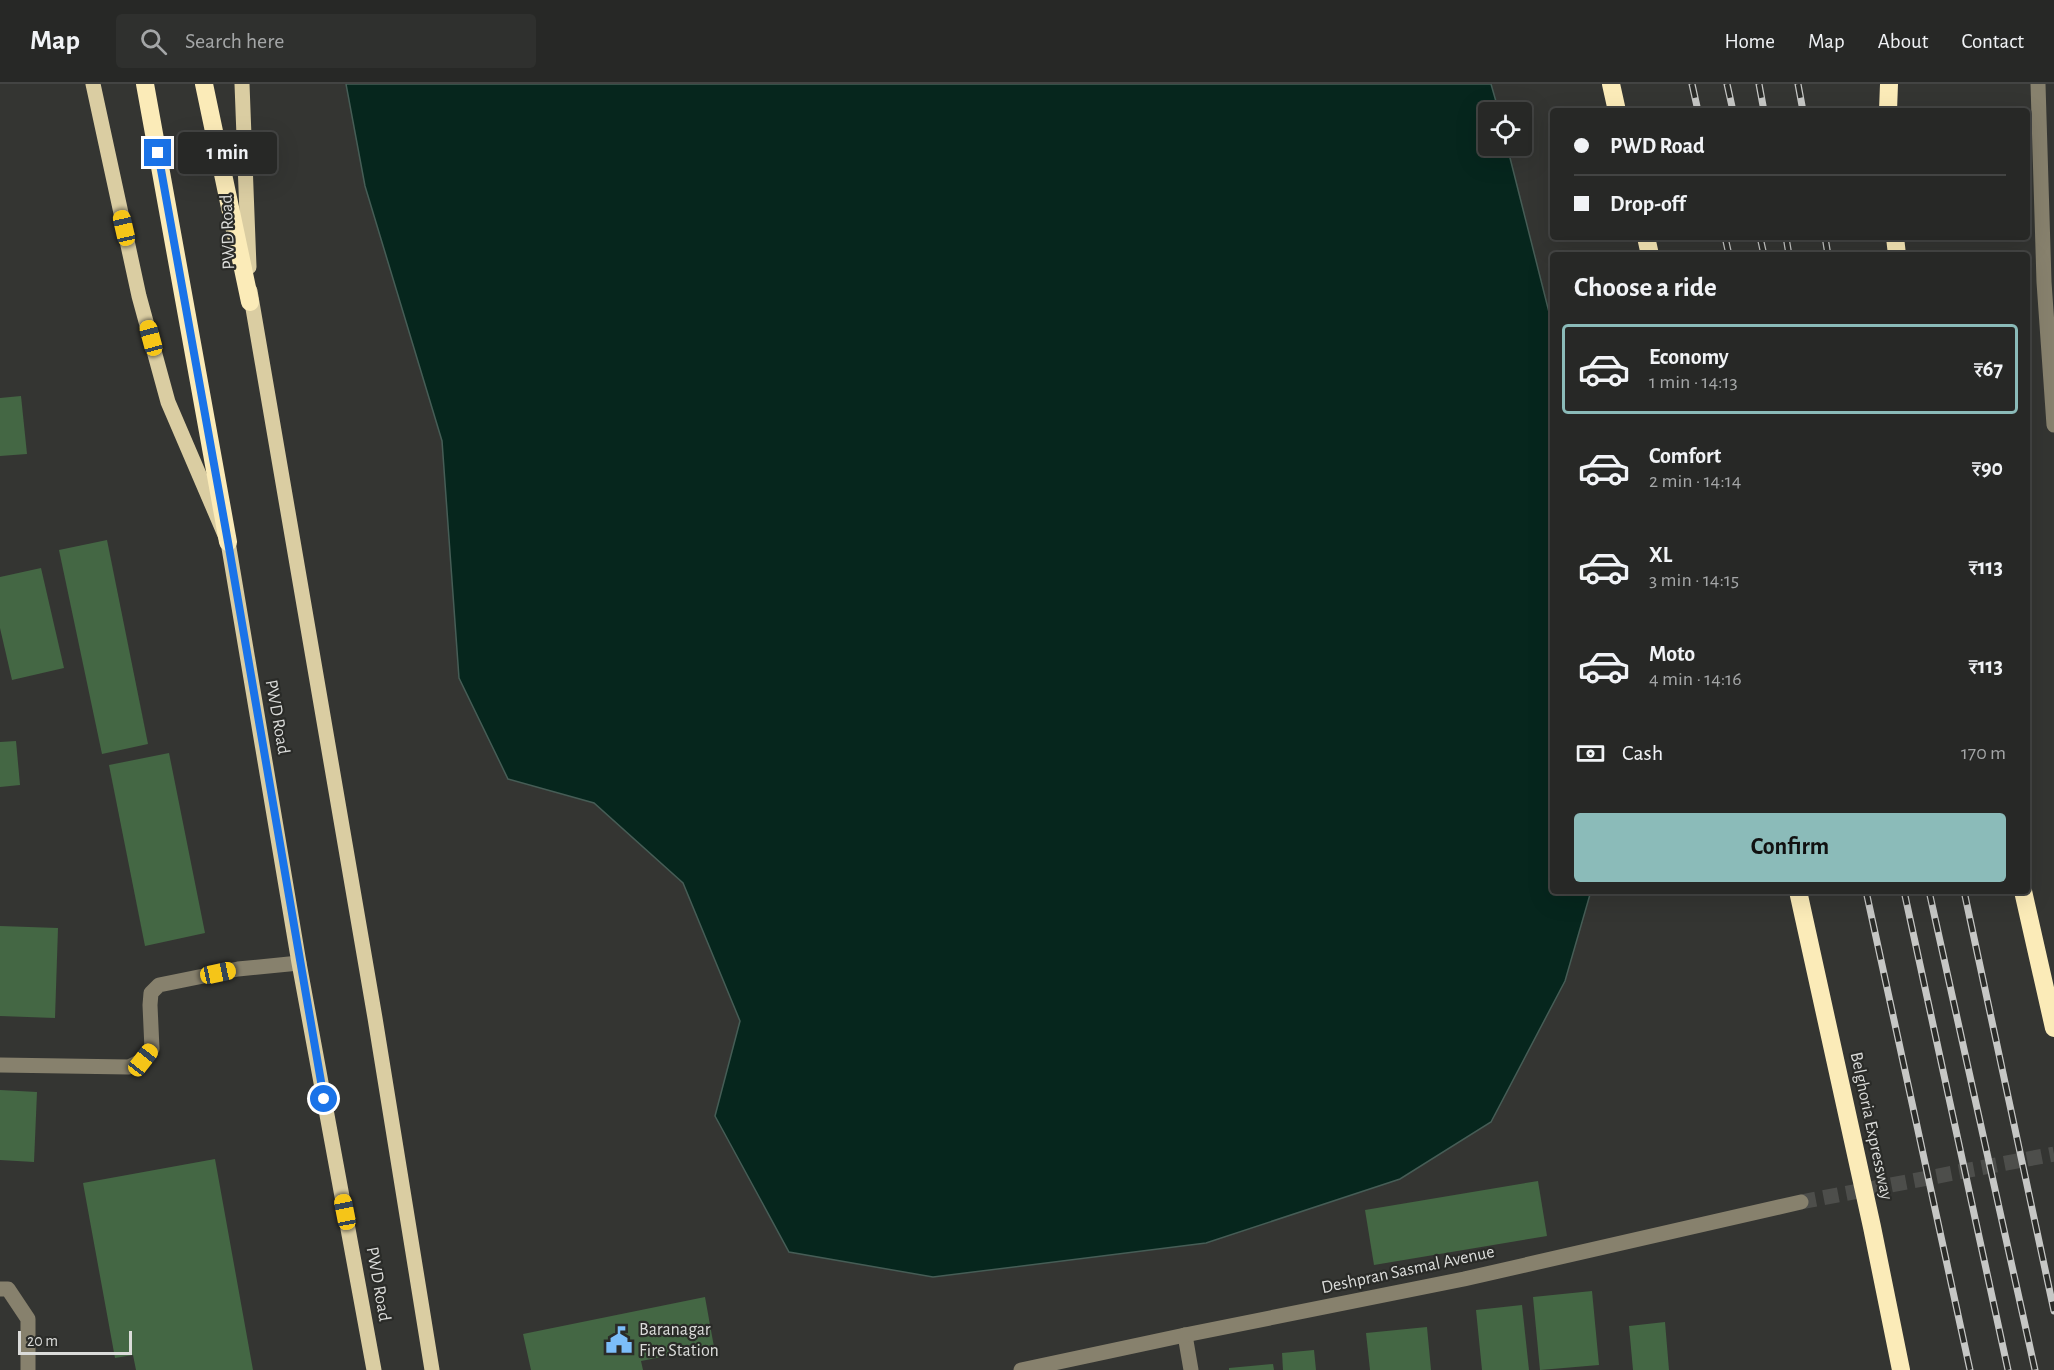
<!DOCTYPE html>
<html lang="en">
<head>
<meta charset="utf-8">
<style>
  body { margin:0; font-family:"Alegreya Sans",sans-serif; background:#2f302e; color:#f1f3f6; height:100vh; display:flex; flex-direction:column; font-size:22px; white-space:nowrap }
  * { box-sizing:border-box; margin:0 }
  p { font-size:20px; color:#a4a6a7 }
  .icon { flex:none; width:33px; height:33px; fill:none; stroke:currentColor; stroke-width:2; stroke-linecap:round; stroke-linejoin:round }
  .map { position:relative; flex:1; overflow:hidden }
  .panel { position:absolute; left:1550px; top:168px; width:480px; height:642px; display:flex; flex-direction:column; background:#272826; border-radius:6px; box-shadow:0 6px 24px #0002,0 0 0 2px #434443 }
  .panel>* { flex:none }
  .top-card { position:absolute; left:1550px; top:24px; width:480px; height:132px; border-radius:6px; box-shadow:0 6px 24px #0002,0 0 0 2px #434443; display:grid; align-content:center; height:132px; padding:0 24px; background:#272826 }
  .tools { position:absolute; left:1478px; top:18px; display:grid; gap:12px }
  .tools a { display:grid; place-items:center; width:54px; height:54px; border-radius:6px; background:#272826; box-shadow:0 6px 24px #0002,0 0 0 2px #434443; font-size:30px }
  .scale { position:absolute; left:18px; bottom:15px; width:114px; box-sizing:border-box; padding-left:6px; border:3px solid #dbdcda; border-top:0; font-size:16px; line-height:21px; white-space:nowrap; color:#dbdcda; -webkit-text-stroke:4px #2a2b28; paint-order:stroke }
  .end { position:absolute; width:27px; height:27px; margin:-14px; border:8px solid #1a73e8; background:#fff; box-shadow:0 0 0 3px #fff }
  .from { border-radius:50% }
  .bubble { position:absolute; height:42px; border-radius:6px; background:#272826; box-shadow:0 6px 24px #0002,0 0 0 2px #434443; font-size:20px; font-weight:700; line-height:42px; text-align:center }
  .car { position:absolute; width:18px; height:36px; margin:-18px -9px; border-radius:8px; box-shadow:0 0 4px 2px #0007; background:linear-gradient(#f5c518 24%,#345 0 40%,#f5c518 0 76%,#345 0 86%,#f5c518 0) }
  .top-card b { display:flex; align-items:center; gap:21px; height:57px; font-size:22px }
  .top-card b+b { border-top:2px solid #434443 }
  .top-card i { width:15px; height:15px; background:#f1f3f6 }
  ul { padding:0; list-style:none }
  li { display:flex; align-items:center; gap:18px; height:90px; margin:0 12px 9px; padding:0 12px; border:3px solid transparent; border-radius:6px }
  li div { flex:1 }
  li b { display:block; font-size:22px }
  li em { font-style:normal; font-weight:700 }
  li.current { border-color:#8bbbb9 }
  li>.icon { width:54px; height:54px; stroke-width:1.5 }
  h2 { padding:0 24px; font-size:27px; line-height:72px }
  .pay { display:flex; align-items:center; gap:15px; height:66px; padding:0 24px; font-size:22px }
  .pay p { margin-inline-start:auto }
  .primary-button { display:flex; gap:12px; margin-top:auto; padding:12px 24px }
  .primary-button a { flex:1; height:69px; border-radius:6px; background:#8bbbb9; color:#111; font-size:24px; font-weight:700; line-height:69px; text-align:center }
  header { display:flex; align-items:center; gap:36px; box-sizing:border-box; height:84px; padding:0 30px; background:#272826; border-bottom:2px solid #434443 }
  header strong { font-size:28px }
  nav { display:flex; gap:33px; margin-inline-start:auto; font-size:21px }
  .search { width:420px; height:54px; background:#2f302e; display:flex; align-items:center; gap:15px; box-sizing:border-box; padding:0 21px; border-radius:6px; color:#a4a6a7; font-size:22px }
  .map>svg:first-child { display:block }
</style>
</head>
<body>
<header>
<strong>Map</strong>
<div class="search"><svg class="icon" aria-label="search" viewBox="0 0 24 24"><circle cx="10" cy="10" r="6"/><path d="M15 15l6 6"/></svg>Search here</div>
<nav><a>Home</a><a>Map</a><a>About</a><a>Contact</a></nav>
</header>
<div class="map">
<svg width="2054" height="1286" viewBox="0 0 2054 1286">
  <rect width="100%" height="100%" fill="#343532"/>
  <polygon fill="#06261d" stroke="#465d56" stroke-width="1.5" points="346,0 1491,0 1499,28 1488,28 1488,62 1507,62 1552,240 1552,807 1591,807 1565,897 1491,1038 1400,1095 1206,1159 933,1193 789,1168 715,1032 740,937 683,799 594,719 508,695 459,594 442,357 365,102"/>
  <g fill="#446744">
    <polygon points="21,312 27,370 0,372 0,314"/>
    <polygon points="107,456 148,660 102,670 59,466"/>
    <polygon points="41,484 64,584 12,596 0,544 0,493"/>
    <polygon points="16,657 20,701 0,703 0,658"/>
    <polygon points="169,669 205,849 145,862 109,681"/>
    <polygon points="0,842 58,844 55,934 0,932"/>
    <polygon points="0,1006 37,1008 34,1078 0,1076"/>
    <polygon points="215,1075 253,1286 136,1286 133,1271 115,1274 83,1099"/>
    <polygon points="1538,1097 1547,1152 1374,1181 1365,1126"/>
    <polygon points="1592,1207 1599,1281 1540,1286 1533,1213"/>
    <polygon points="705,1213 714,1263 641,1277 643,1286 531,1286 523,1250"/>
    <polygon points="1522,1221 1529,1286 1482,1286 1476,1226"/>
    <polygon points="1665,1238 1669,1286 1633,1286 1629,1242"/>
    <polygon points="1427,1243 1431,1286 1370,1286 1366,1249"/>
    <polygon points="1314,1266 1316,1286 1283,1286 1282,1269"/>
    <polygon points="1273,1280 1274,1286 1229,1286 1229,1284"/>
  </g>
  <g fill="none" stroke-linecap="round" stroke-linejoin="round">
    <polyline stroke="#4d4e4b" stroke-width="15" stroke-dasharray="15 8" stroke-linecap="butt" points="1801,1118 2054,1070"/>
    <g stroke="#87816d" stroke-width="15">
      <polyline points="2038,0 2044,198 2054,341"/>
      <polyline points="0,981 129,983 143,976 152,965 150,921 151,909 159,901 238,885 299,879"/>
      <polyline points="0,1205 8,1205 28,1235 28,1286"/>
      <polyline points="1185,1251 1191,1286"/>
      <polyline points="1021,1286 1185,1251 1464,1195 1801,1118"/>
    </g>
    <g stroke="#dacda2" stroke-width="15">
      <polyline points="93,0 139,212 168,318 228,458 299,879 374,1286"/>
      <polyline points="242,0 249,183"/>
      <polyline points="250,207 375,934 432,1286"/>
    </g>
    <g stroke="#fbebb8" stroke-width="18">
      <polyline points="145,0 228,458"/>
      <polyline points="204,0 250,218"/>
      <polyline points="1611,0 1617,27"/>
      <polyline points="1888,27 1889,0"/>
      <polyline points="1646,153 1650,171"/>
      <polyline points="1895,153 1897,171"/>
      <polyline points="1798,807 1872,1143 1901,1286"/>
      <polyline points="2023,807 2054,944"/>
    </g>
    <defs>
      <g id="rail">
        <polyline points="1692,0 1698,27"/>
        <polyline points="1727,0 1733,27"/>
        <polyline points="1759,0 1764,27"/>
        <polyline points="1798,0 1803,27"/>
        <polyline points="1725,153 1729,171"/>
        <polyline points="1760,153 1764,171"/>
        <polyline points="1786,153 1789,171"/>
        <polyline points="1825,153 1828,171"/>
        <polyline points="1866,807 1970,1286"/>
        <polyline points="1904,807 2008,1286"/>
        <polyline points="1929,807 2035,1286"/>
        <polyline points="1964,807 2054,1227"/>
      </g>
    </defs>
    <use href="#rail" stroke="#c6c7c5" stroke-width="7"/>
    <use href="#rail" stroke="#2a2b28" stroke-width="4.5" stroke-dasharray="14" stroke-linecap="butt"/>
  </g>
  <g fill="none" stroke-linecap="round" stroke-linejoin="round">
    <polyline stroke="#1a73e8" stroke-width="8" points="158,69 228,458 324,1015"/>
  </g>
  <defs>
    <symbol id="civic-bare" viewBox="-9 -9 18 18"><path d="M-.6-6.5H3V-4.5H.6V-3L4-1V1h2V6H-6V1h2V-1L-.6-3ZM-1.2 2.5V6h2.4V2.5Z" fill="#7cbef9" stroke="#2a2b28" stroke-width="2.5" paint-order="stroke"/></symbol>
  </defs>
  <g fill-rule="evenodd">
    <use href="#civic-bare" x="600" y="1237" width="38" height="38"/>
  </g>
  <g text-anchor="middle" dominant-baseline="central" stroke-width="4.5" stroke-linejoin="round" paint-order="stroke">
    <g font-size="18" fill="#dbdcda" stroke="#2a2b28">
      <text transform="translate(228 148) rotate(-92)">PWD Road</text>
      <text transform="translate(277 633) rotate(80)">PWD Road</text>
      <text transform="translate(1871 1042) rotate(78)">Belghoria Expressway</text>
      <text transform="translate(1408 1186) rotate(-12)">Deshpran Sasmal Avenue</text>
      <text transform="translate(378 1200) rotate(80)">PWD Road</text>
    </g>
    <g font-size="18" fill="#dbdcda" stroke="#2a2b28" text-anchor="start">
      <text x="639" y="1246">Baranagar<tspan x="639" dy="21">Fire Station</tspan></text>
    </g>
  </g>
</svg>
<div class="tools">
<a><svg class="icon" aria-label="locate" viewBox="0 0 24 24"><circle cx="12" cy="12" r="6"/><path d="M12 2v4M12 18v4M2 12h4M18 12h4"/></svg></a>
</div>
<div class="scale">20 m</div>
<i class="end from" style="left:324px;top:1015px"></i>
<i class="end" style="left:158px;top:69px"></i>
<div class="bubble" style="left:178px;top:48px;width:99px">1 min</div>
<i class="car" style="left:124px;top:144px;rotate:347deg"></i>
<i class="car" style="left:151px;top:254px;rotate:345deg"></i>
<i class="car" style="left:218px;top:889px;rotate:78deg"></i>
<i class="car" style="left:143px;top:976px;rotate:38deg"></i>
<i class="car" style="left:345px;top:1128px;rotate:349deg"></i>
<div class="top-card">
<b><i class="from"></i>PWD Road</b>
<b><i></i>Drop-off</b>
</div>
<section class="panel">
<h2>Choose a ride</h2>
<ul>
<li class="current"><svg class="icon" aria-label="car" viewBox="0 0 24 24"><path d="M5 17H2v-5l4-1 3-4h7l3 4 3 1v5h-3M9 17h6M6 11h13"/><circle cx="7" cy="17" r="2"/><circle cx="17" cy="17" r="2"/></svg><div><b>Economy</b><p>1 min · 14:13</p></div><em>₹67</em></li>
<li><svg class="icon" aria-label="car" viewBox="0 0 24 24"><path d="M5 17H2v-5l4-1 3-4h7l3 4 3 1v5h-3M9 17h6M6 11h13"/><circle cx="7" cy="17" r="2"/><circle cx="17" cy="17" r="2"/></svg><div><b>Comfort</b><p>2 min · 14:14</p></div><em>₹90</em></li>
<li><svg class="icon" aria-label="car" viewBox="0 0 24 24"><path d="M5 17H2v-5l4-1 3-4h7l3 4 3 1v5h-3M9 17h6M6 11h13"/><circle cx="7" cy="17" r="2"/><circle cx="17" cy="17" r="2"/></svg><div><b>XL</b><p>3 min · 14:15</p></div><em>₹113</em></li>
<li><svg class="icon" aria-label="car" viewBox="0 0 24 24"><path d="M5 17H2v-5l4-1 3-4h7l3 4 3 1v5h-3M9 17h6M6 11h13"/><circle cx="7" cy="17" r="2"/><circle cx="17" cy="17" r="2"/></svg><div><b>Moto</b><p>4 min · 14:16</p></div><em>₹113</em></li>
</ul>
<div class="pay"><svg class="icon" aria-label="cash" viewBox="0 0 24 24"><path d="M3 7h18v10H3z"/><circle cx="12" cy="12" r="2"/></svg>Cash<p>170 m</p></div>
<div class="primary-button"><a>Confirm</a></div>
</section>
</div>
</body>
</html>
